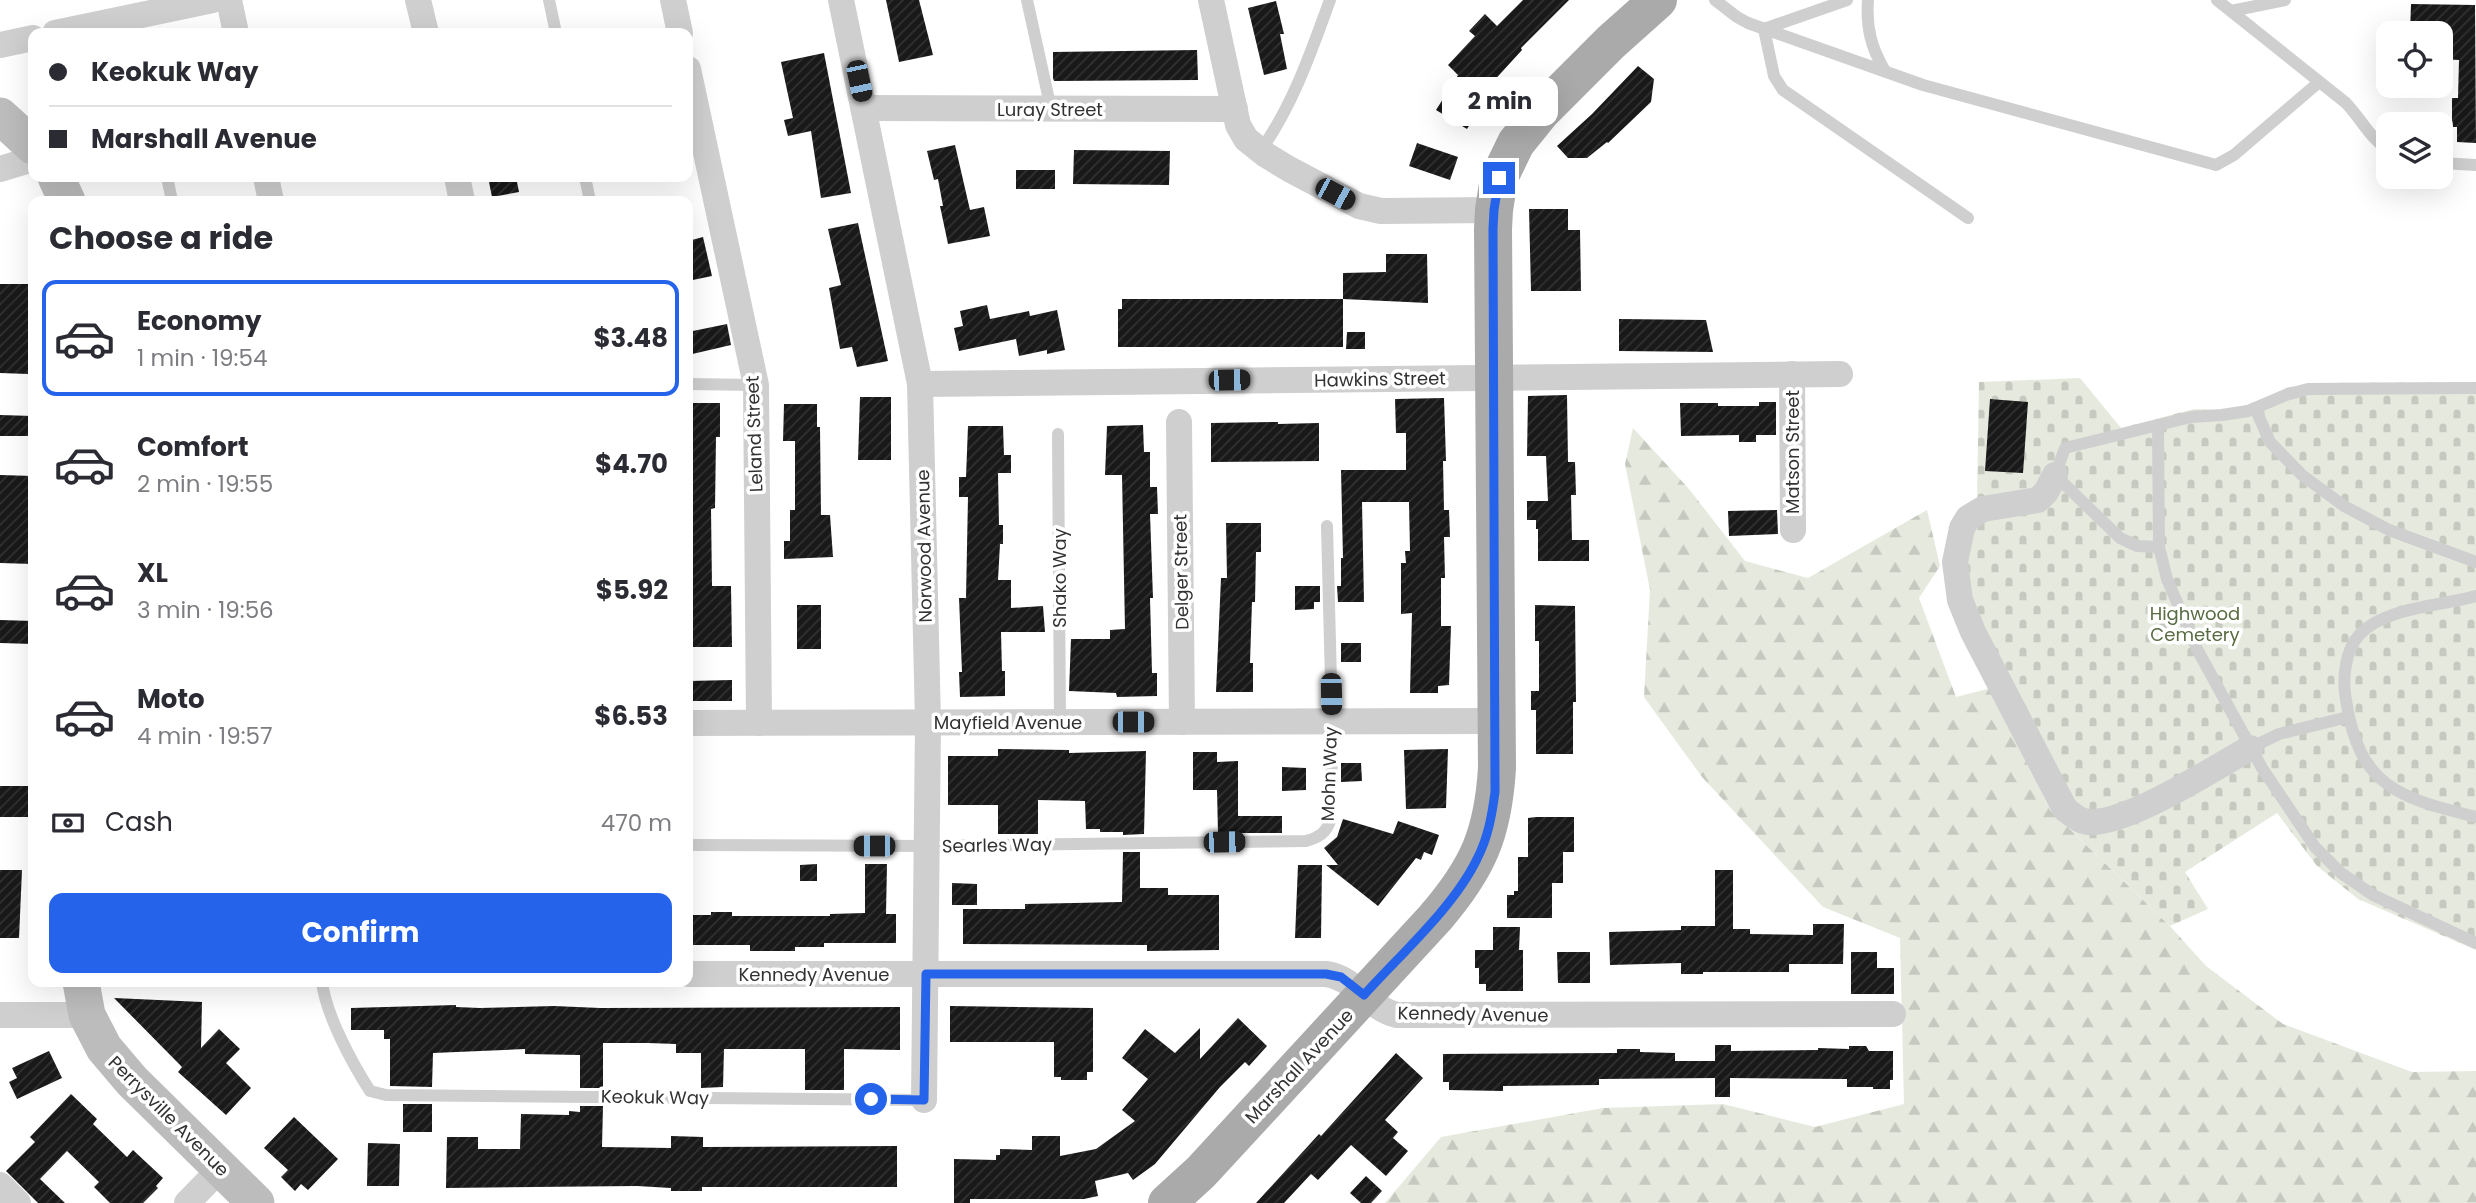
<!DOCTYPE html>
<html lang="en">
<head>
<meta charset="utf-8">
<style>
  body { margin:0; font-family:Poppins,sans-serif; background:#f2f2f3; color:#2b2b33; height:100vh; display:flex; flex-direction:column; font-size:26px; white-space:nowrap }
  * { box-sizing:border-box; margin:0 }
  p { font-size:23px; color:#7c7c81 }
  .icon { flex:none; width:38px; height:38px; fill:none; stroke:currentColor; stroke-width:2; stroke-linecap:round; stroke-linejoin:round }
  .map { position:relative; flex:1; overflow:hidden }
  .details { position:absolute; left:28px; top:196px; width:665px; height:791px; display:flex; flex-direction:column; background:#fff; border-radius:14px; box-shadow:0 7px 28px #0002 }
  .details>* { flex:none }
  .guide { position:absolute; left:28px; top:28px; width:665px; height:154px; border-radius:14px; box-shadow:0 7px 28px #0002; display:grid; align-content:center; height:154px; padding:0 21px; background:#fff }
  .tools { position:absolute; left:2376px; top:21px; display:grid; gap:14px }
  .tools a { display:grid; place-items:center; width:77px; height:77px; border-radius:14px; background:#fff; box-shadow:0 7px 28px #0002; font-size:35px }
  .end { position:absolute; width:32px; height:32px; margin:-16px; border:9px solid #2563eb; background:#fff; box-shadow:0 0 0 4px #fff }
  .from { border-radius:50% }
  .bubble { position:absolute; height:49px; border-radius:14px; background:#fff; box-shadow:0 7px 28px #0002; font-size:23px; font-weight:700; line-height:49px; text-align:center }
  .car { position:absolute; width:21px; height:42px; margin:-21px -10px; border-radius:9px; box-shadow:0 0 5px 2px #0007; background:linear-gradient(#222 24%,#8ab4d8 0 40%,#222 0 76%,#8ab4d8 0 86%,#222 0) }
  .guide b { display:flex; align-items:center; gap:24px; height:66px; font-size:26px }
  .guide b+b { border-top:2px solid #e1e1e2 }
  .guide i { width:18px; height:18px; background:#2b2b33 }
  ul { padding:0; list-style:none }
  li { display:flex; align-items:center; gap:21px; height:116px; margin:0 14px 10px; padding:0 7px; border:4px solid transparent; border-radius:14px }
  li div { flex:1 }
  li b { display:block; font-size:26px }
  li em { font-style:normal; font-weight:700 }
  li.on { border-color:#2563eb }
  li>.icon { width:63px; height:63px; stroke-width:1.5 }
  h2 { padding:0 21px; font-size:32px; line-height:84px }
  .pay { display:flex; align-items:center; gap:18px; height:77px; padding:0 21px; font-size:26px }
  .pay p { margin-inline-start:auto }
  .primary-button { display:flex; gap:14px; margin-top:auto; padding:14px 21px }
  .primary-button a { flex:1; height:80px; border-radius:14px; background:#2563eb; color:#fff; font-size:28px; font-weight:700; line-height:80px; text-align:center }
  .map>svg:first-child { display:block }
</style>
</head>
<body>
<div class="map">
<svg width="2476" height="1203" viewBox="0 0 2476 1203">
  <defs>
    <pattern id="forest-firs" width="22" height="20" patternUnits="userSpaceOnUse" patternTransform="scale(1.75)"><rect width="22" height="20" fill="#e6eade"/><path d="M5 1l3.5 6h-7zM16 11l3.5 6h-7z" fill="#c6c9bf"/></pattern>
    <pattern id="cemetery-stones" width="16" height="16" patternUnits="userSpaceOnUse" patternTransform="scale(1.75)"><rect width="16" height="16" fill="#e6eade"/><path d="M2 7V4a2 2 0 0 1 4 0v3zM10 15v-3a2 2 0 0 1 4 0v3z" fill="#c6c9bf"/></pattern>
    <pattern id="building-hatch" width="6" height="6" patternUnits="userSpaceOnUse" patternTransform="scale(1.75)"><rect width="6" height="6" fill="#191919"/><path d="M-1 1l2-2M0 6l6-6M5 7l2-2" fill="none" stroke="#323232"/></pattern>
  </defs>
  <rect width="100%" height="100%" fill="#fff"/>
  <polygon fill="url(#forest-firs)" points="1633,428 1689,489 1745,561 1808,578 1927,510 1940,566 1919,598 1956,697 1991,688 2050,810 2170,926 2206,966 2283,1024 2412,1072 2476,1071 2476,1203 1385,1203 1441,1137 1603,1108 1723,1104 1815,1127 1904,1104 1900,938 1823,907 1702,777 1644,697 1650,590 1625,464"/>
  <polygon fill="url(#cemetery-stones)" points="2080,378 2121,428 2194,409 2222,410 2248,405 2286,388 2310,383 2476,382 2476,950 2358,899 2317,866 2277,813 2185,872 2208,909 2170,926 2050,810 1991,688 1951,532 1977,501 1979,382"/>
  <g fill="url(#building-hatch)">
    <polygon points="886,0 919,0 933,55 899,62"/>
    <polygon points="1523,0 1569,0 1521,48 1522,50 1490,85 1492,87 1473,108 1478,112 1467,129 1436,110 1458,75 1448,65 1475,36 1469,31 1485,14 1497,26"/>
    <polygon points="1276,1 1284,34 1280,34 1287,69 1264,75 1248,8"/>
    <polygon points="2411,4 2475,5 2476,143 2457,142 2457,127 2452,127 2452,98 2458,98 2459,60 2441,59 2441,33 2410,33"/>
    <polygon points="1197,50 1198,80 1054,81 1053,78 1053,52"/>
    <polygon points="824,53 851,193 821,198 811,131 788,136 784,120 793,118 781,62"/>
    <polygon points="1638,66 1654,79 1651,102 1608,143 1607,142 1587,158 1568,158 1557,146 1592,114"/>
    <polygon points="1417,143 1458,157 1450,180 1409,166"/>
    <polygon points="955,145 970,210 984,207 990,236 948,244 940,206 943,206 938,179 934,180 927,151"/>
    <polygon points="1074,150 1170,151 1169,185 1073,184"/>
    <rect x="1016" y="170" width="39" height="19"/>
    <polygon points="488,177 516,177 519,192 492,197"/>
    <polygon points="1529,209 1568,209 1568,230 1580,230 1581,291 1531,291"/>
    <polygon points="858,223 888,361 857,367 852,347 840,349 829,288 841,285 828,229"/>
    <polygon points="703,237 712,276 688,281 688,241"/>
    <polygon points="1386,254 1427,254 1428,303 1343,299 1343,273 1386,272"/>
    <polygon points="0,284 28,284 28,374 0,373"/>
    <polygon points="1122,299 1343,299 1343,347 1118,347 1118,309 1122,309"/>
    <polygon points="987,305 990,319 1029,311 1030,316 1057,310 1065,350 1047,354 1047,350 1019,356 1016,339 959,351 954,328 963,326 960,311"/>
    <polygon points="1619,319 1706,320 1713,352 1619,351"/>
    <polygon points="727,324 731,345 688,355 688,332"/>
    <polygon points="1347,332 1365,332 1365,349 1346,349"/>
    <polygon points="1567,395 1568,462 1575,462 1576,495 1571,495 1572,540 1589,540 1589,561 1538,561 1538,529 1536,529 1536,520 1527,520 1527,501 1548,501 1546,456 1527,456 1528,396"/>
    <polygon points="860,397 891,397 891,460 858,460"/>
    <polygon points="1444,398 1446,461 1443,461 1444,510 1449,510 1450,537 1444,537 1445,578 1441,578 1441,626 1451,626 1449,685 1438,686 1438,693 1410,693 1412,613 1401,614 1401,563 1406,563 1405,551 1410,551 1409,502 1362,502 1364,602 1338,602 1337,586 1341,586 1341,558 1343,558 1341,470 1406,470 1406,433 1396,433 1395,399"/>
    <polygon points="1990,399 2028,402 2023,473 1985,471"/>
    <polygon points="1759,402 1776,402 1776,435 1756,435 1756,442 1739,442 1739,435 1681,436 1680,403 1718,403 1718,406 1759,406"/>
    <polygon points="691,403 720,403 720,437 716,437 715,508 711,509 712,586 731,586 732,647 690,647 692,574 688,574 688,412 691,412"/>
    <polygon points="784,404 817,404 817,427 820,427 821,515 830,515 833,557 784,559 784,541 790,541 790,510 795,510 795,441 783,441"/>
    <polygon points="0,415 33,416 33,436 0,436"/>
    <polygon points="1278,422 1278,424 1319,423 1319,461 1211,462 1211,423"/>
    <polygon points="1143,425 1144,452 1150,452 1150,487 1157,487 1158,514 1150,514 1153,598 1150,598 1152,673 1157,673 1157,696 1117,697 1116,693 1069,691 1071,639 1110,639 1110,630 1125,629 1122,475 1105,475 1107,426"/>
    <polygon points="968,426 1003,426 1004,455 1011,455 1011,473 998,473 999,525 1003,525 1003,544 1000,544 998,580 1011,580 1011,608 1043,606 1045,632 1001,632 1002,671 1005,671 1005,696 960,697 959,672 962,672 959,598 966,598 968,497 959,497 959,477 966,477"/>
    <polygon points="0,475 33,476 33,564 0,563"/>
    <polygon points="1777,510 1778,534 1729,536 1728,511"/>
    <polygon points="1226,523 1261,523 1261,552 1256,552 1255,602 1252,602 1250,663 1253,663 1253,692 1216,692 1221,578 1227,578"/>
    <polygon points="1295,586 1320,586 1320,602 1314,602 1314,609 1295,610"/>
    <rect x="797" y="605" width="24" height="44"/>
    <polygon points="1535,605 1575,606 1576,702 1573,702 1573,754 1536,754 1536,710 1531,710 1531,691 1539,691 1539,641 1535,641"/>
    <polygon points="0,620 33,621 33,644 0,643"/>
    <rect x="1341" y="643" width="20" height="19"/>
    <polygon points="732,680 732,701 690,701 689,681"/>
    <polygon points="998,749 1069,750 1069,753 1146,751 1144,834 1123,835 1123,832 1100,832 1100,829 1086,829 1085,801 1038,800 1038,834 998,834 998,805 948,805 948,756 998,756"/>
    <polygon points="1448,749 1446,808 1406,809 1404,750"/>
    <polygon points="1193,752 1217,752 1217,762 1238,761 1238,816 1282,816 1282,833 1218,833 1217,790 1193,790"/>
    <polygon points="1341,763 1361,763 1362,781 1341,782"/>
    <polygon points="1282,767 1306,768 1306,790 1282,791"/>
    <rect x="0" y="786" width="33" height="31"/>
    <polygon points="1536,817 1574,817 1574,852 1563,852 1563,883 1552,883 1552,918 1507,918 1507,895 1514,895 1514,891 1518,891 1518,857 1528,857 1528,818"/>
    <polygon points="1343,819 1393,834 1398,821 1439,835 1432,855 1424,852 1421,860 1416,858 1378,906 1326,865 1338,865 1324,848 1337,837"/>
    <polygon points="1123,852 1140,852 1140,888 1168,888 1168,895 1219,895 1219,950 1147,951 1147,945 963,944 963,909 1025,909 1025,904 1122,902"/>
    <polygon points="817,864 817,881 800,881 800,865"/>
    <polygon points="865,864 887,864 886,914 896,914 896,943 824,943 824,947 795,947 795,951 750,951 750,945 688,945 688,915 711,915 711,912 732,912 732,916 830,916 830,914 865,913"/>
    <polygon points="1298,865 1322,865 1321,938 1295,938"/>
    <polygon points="0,870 22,870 19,938 0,938"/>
    <polygon points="1715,870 1733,870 1733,929 1750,929 1750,934 1813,935 1813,924 1844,924 1843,964 1789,964 1789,972 1703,972 1703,974 1681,974 1681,963 1610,965 1609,932 1681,930 1681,926 1715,926"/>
    <polygon points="952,883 977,884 977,905 952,905"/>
    <polygon points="1493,927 1520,927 1519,950 1523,950 1523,991 1486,991 1486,984 1479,984 1479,968 1475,968 1475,950 1493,950"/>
    <polygon points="1557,952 1590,952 1590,983 1558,983"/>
    <polygon points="1851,952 1877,952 1877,968 1894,968 1894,994 1851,994"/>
    <polygon points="114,998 202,1002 201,1048 219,1029 240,1049 226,1063 251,1088 226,1115 178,1072 182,1067"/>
    <polygon points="456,1005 456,1007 480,1008 554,1006 600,1008 900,1007 900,1050 844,1049 844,1090 805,1090 805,1049 724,1049 723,1087 701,1088 701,1053 676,1053 676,1044 648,1043 603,1043 603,1088 580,1088 580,1055 525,1054 525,1049 433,1053 432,1087 390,1086 390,1039 384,1039 384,1030 351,1030 351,1008"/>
    <polygon points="950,1006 1093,1008 1093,1072 1087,1072 1087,1080 1061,1080 1061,1077 1054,1077 1054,1042 950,1042"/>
    <polygon points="1238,1018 1267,1046 1249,1066 1245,1062 1220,1087 1155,1164 1133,1180 1128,1173 1095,1181 1098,1196 1084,1199 970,1199 970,1203 954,1203 954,1159 996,1160 996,1155 1000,1155 1000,1149 1032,1150 1032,1136 1060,1136 1060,1156 1096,1149 1135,1121 1122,1110 1148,1079 1122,1058 1145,1029 1175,1053 1200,1028 1200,1059"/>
    <polygon points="1715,1045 1731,1045 1731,1051 1818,1050 1818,1048 1849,1049 1849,1046 1866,1046 1869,1051 1893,1051 1893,1080 1890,1080 1890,1089 1873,1089 1873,1087 1847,1087 1847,1079 1730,1078 1730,1097 1715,1097 1715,1078 1599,1079 1599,1085 1503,1086 1503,1091 1449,1090 1449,1082 1443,1082 1443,1054 1617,1053 1617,1049 1640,1049 1640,1052 1675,1053 1675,1061 1715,1061"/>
    <polygon points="49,1051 62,1078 17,1099 9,1082 17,1078 12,1068"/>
    <polygon points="1396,1053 1423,1078 1385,1120 1398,1132 1393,1138 1408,1151 1386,1176 1351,1145 1318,1180 1311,1174 1284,1203 1256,1203 1319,1134 1321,1136"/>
    <polygon points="71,1094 97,1119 93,1124 127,1157 133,1150 163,1178 156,1186 158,1188 143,1203 110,1203 94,1187 99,1182 67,1151 40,1179 65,1203 38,1203 6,1171 35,1142 30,1137"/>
    <rect x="403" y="1104" width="29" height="28"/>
    <polygon points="580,1106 603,1106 602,1147 671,1148 671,1136 703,1137 703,1147 897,1146 897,1187 702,1187 702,1191 671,1191 671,1188 637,1186 446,1188 447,1137 478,1137 478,1149 520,1149 521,1114 569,1115 569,1111 580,1112"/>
    <polygon points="294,1117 338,1159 308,1190 301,1184 295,1191 281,1177 288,1170 264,1148"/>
    <polygon points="368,1143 400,1144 399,1186 367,1186"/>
    <polygon points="1366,1176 1382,1191 1371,1203 1361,1203 1350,1193"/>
  </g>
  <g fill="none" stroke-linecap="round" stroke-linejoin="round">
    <g stroke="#cfcfcf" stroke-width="12">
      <polyline points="549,0 556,33"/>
      <polyline points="1027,0 1051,109"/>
      <polyline points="1715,0 1737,17 1748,23 1923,85 2216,165 2234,155 2318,83"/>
      <polyline points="1847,0 1764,29 1774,76 1783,90 1968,218"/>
      <path d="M1868 0C1866 27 1871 48 1885 71"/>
      <path d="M2217 0 2346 103C2361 119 2370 138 2389 151"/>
      <polyline points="2231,11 2285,0"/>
      <path d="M1261 150C1293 105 1311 52 1330 0"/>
      <polyline points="2441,163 2476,165"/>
      <polyline points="167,177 171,196"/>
      <polyline points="585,177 590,201"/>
      <polyline points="688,384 756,385"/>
      <polyline points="2255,408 2270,442 2302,475 2344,506 2389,530 2476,562"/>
      <polyline points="2158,425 2159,547 2167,579 2197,649 2262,768 2315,847 2341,873 2373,895 2476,943"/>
      <polyline points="1058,434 1060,722"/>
      <polyline points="2159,547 2137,546 2120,538 2055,475 2065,448 2191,417 2222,415 2248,411 2286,395 2308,389 2476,388"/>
      <path d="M2476 596C2441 606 2386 607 2360 634 2345 650 2342 679 2346 700 2359 787 2399 798 2476 817"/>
      <polyline points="2250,748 2279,734 2348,717"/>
      <path d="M688 845 927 846 1306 841C1320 837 1326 833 1331 819L1332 721 1327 526"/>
      <path d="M322 982C326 1015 352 1063 370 1091L386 1095 924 1100"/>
    </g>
    <g stroke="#cfcfcf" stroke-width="26">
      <polyline points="229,0 236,33"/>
      <polyline points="418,0 426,33"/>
      <polyline points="673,0 680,33"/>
      <polyline points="841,0 920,384 928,722 924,1100"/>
      <polyline points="1211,0 1238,125 1246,139 1266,155 1289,169 1359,206 1381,211 1494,210"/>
      <polyline points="55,33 213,0"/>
      <polyline points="0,45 33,38"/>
      <polyline points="688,69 756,385 759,723"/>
      <polyline points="865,108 1235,109"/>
      <polyline points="0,169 33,159"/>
      <polyline points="266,177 271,201"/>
      <polyline points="457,177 462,201"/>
      <polyline points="1792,374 1793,530"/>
      <polyline points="920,384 1840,374"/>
      <polyline points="1179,422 1182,722"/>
      <path d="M2055 475 2046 492 2038 500 1983 509 1968 518 1962 528 1955 562 1960 600 1973 632 2065 809C2074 816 2081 823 2093 822 2134 820 2213 769 2250 748"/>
      <polyline points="688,723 1496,721"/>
      <path d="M688 974H1326C1356 978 1369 1009 1397 1015L1893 1014"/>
      <polyline points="0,1015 87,1015"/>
      <polyline points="0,1185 18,1203"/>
      <polyline points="187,1203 221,1168"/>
    </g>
    <g stroke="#bcbcbc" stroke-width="37">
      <polyline points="0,116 33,146"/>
      <polyline points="56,177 67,201"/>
      <polyline points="81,982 87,1015 104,1048 132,1081 256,1203"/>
    </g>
    <path stroke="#aaa" stroke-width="38" d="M1167 1203 1201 1172 1435 918C1478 868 1493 834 1497 768L1493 229 1494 210 1499 178 1516 143 1541 112 1611 42 1658 0"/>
  </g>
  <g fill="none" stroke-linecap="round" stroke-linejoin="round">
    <path stroke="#2563eb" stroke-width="9" d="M871 1099 924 1100 926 974H1326L1341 977 1364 995C1400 955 1454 907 1477 859 1488 838 1492 815 1495 792L1493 229 1494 210 1499 178"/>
  </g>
  <g text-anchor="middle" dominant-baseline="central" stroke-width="7" stroke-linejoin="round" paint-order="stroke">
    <g font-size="18" fill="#323232" stroke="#fff">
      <text x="1050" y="109">Luray Street</text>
      <text transform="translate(1380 379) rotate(-1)">Hawkins Street</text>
      <text transform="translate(754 434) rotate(-92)">Leland Street</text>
      <text transform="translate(1792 452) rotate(-90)">Matson Street</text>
      <text transform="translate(924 546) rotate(-91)">Norwood Avenue</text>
      <text transform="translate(1181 572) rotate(-91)">Delger Street</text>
      <text transform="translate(1059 578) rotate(-90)">Shako Way</text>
      <text x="1008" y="722">Mayfield Avenue</text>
      <text transform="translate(1329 774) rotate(-88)">Mohn Way</text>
      <text transform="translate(997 845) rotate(-1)">Searles Way</text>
      <text x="814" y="974">Kennedy Avenue</text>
      <text transform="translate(1473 1014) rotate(1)">Kennedy Avenue</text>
      <text transform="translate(1299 1066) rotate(-47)">Marshall Avenue</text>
      <text transform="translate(655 1097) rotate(1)">Keokuk Way</text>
      <text transform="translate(169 1116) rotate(45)">Perrysville Avenue</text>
    </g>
    <g font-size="18" fill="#586b41" stroke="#fff">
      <text x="2195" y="613">Highwood<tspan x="2195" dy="21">Cemetery</tspan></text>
    </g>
  </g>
</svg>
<div class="tools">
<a><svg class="icon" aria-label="locate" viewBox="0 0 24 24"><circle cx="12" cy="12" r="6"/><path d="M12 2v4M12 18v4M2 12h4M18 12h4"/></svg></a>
<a><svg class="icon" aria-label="layers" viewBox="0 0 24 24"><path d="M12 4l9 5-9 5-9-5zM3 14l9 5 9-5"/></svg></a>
</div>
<i class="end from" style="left:871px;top:1099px"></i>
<i class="end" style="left:1499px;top:178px"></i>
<div class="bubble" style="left:1442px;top:77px;width:116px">2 min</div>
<i class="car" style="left:859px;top:81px;rotate:168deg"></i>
<i class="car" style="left:1335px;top:194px;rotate:118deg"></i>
<i class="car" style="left:1229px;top:380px;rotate:89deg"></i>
<i class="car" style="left:1331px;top:694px;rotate:179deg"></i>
<i class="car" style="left:1133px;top:722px;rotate:90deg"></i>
<i class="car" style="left:1224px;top:842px;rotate:89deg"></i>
<i class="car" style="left:874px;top:846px;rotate:270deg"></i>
<div class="guide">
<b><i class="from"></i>Keokuk Way</b>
<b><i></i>Marshall Avenue</b>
</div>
<section class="details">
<h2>Choose a ride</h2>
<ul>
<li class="on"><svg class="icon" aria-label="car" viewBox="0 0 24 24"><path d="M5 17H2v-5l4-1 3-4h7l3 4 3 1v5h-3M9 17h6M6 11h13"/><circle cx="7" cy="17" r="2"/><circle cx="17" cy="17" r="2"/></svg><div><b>Economy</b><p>1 min · 19:54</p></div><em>$3.48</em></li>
<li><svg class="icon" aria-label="car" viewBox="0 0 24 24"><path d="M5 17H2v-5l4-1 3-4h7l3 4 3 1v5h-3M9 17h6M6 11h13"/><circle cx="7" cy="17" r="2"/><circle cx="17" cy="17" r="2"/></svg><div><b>Comfort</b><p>2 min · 19:55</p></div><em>$4.70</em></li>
<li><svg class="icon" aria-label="car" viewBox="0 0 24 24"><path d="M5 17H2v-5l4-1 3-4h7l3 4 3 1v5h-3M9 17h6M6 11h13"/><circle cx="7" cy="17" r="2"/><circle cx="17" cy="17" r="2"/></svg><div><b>XL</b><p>3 min · 19:56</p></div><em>$5.92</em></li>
<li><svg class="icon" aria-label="car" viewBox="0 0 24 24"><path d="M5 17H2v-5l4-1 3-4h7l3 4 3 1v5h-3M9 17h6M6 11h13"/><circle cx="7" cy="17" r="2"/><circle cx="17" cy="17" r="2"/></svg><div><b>Moto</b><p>4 min · 19:57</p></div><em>$6.53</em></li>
</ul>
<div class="pay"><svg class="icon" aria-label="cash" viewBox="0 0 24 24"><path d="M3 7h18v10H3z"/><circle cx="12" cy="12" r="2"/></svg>Cash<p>470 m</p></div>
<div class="primary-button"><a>Confirm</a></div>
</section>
</div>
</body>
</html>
